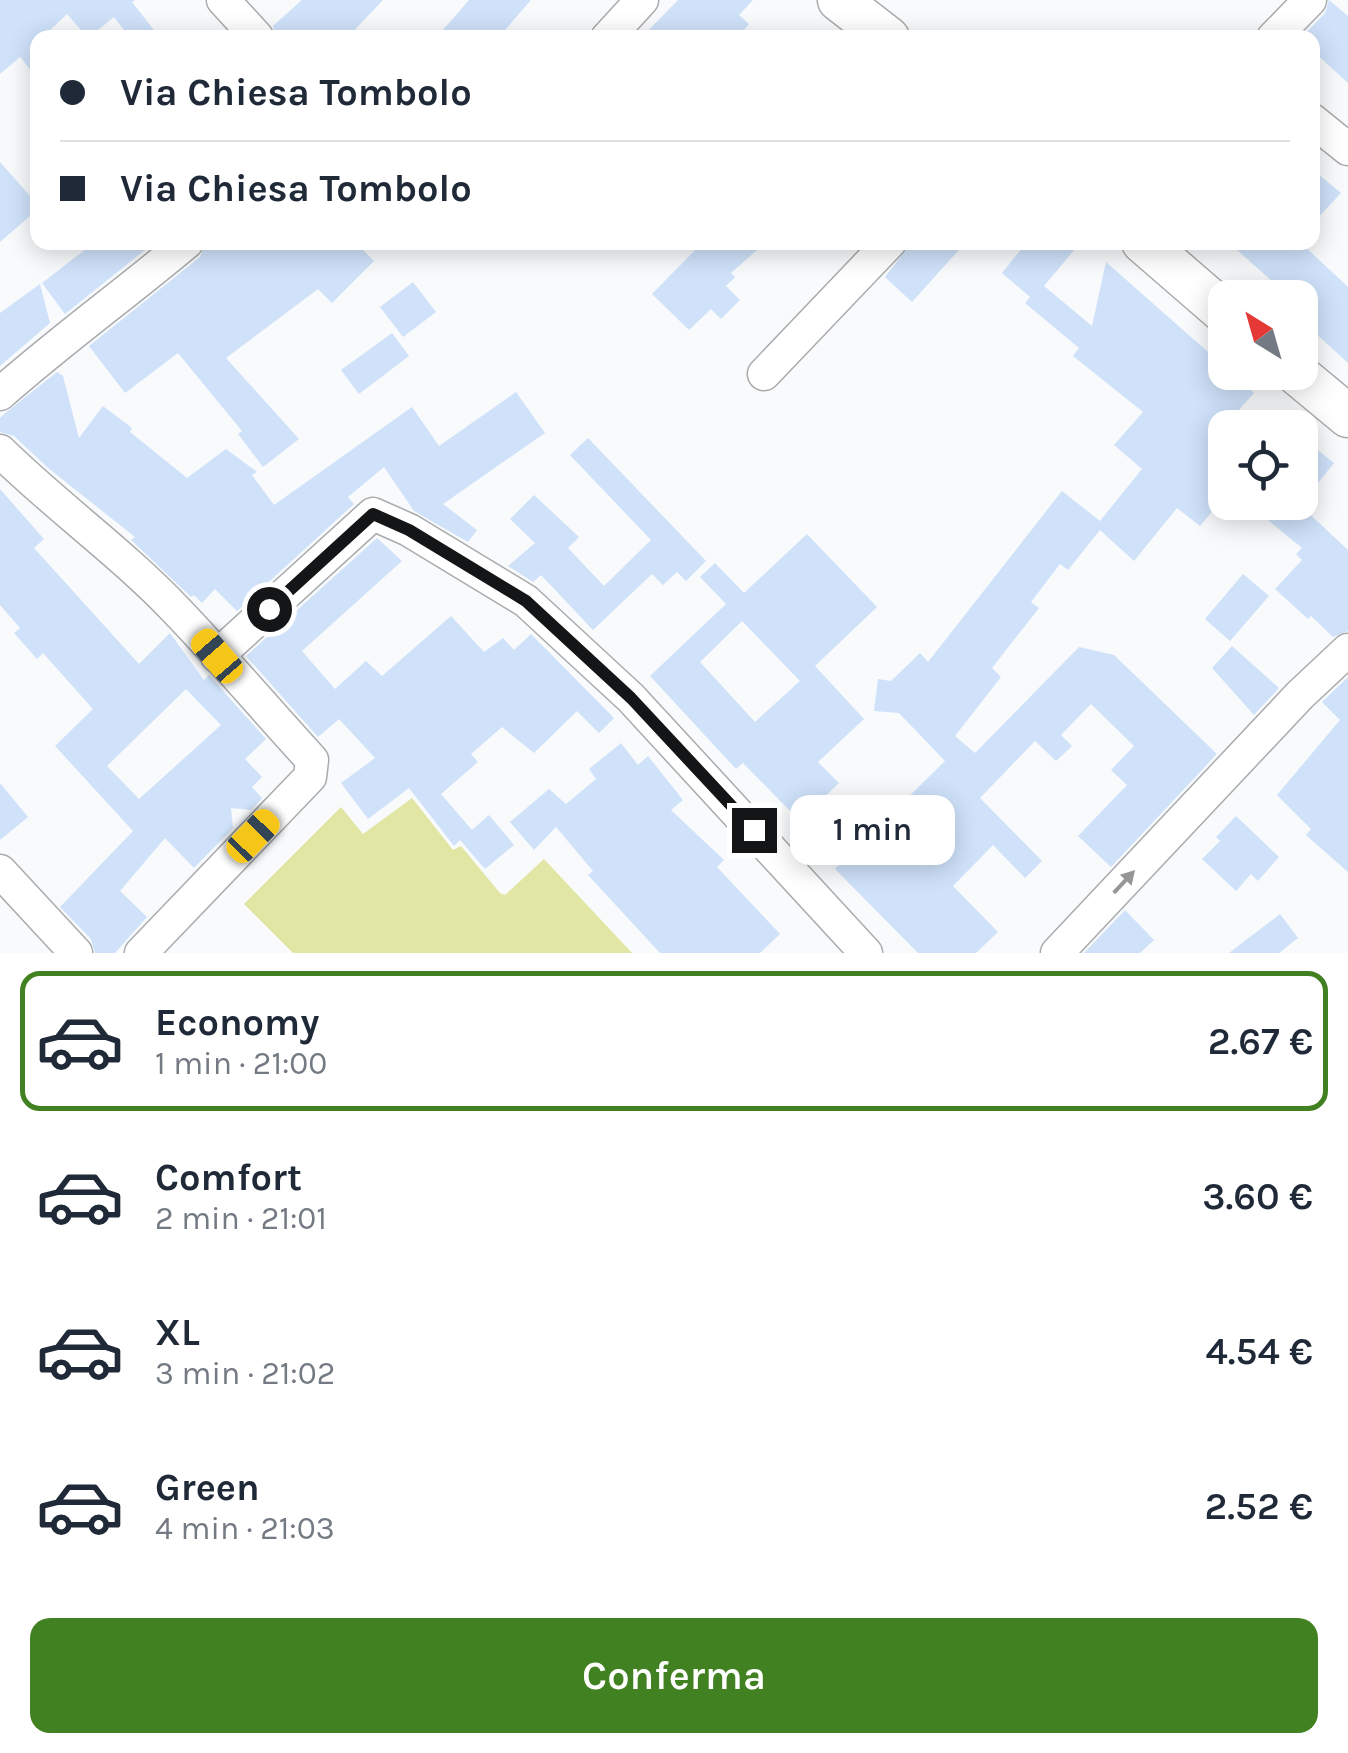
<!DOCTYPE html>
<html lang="it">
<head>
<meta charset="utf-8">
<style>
  body { margin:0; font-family:Karla,sans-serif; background:#f2f2f3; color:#1f2937; height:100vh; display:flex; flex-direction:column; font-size:38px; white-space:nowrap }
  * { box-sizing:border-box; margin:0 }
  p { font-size:32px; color:#747a83 }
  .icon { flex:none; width:55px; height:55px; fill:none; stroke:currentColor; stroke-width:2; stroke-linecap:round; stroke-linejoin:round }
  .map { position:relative; height:953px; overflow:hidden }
  .details { display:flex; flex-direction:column; background:#fff; flex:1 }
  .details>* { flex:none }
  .top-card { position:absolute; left:30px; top:30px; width:1290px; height:220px; border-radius:20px; box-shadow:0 5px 25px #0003; display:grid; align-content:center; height:220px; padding:0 30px; background:#fff }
  .needle { width:65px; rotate:323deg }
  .controls { position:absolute; left:1208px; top:280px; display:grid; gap:20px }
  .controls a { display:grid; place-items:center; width:110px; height:110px; border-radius:20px; background:#fff; box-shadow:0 5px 25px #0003; font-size:50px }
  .end { position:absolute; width:45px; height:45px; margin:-22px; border:12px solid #141516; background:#fff; box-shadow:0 0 0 5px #fff }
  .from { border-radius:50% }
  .bubble { position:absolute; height:70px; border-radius:20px; background:#fff; box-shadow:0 5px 25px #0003; font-size:32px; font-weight:600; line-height:70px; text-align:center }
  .car { position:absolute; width:30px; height:60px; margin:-30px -15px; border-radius:12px; box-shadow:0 0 8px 2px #0007; background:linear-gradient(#f5c518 24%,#345 0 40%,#f5c518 0 76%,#345 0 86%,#f5c518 0) }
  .top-card b { display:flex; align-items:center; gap:35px; height:95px; font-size:38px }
  .top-card b+b { border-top:2px solid #e0e1e3 }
  .top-card i { width:25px; height:25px; background:#1f2937 }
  ul { padding:18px 0 0; list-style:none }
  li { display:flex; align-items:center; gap:30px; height:140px; margin:0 20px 15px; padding:0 10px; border:5px solid transparent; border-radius:20px }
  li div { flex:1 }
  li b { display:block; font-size:38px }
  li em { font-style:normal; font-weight:600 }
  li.active { border-color:#418121 }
  li>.icon { width:90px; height:90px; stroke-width:1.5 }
  .primary-button { display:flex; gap:20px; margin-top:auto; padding:20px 30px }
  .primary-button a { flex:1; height:115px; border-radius:20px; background:#418121; color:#fff; font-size:40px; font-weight:600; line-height:115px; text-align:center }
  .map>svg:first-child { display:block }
</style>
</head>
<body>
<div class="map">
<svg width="1348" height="953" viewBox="0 0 1348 953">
  <rect width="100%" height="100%" fill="#f8fafc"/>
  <polygon fill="#e2e6a4" points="412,798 453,850 461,846 500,893 505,895 544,859 632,953 293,953 244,904 341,807 363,834"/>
  <g fill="#cfe2fa" fill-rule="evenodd">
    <polygon points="0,0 135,0 132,2 160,38 130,38 114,17 88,38 67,14 42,38 38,38 38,79 20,57 0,74"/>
    <polygon points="302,0 383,0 347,38 276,38 273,26"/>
    <polygon points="469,0 531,0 498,38 436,38"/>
    <polygon points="678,0 753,0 739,15 749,24 737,38 641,38"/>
    <polygon points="1329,0 1348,16 1348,83 1312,50 1312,38 1302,37 1325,13"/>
    <polygon points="0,162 38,205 38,209 0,242"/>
    <polygon points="1312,169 1341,193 1312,224"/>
    <polygon points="95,242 155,242 65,314 42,283"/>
    <polygon points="206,242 355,242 374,261 332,303 318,289 226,358 299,439 263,467 238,434 242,431 178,353 125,393 89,346 200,257"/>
    <polygon points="703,242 766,242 731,273 735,277 726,286 740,300 721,319 711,309 689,330 652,294"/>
    <polygon points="912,242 966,242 912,302 885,277"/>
    <polygon points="1027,242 1081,242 1044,286 1092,326 1106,262 1225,367 1225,372 1231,372 1254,393 1211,441 1225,453 1225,496 1200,526 1177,508 1134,561 1100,530 1068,570 1060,564 1031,602 1039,608 992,668 1001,677 955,736 975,753 1079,647 1114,655 1217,754 1111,867 1078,836 1127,785 1111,770 1134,746 1091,704 1061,735 1072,746 1056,761 1035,741 980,798 1042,861 1025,878 993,845 953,886 998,932 976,953 918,953 835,869 945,761 899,713 874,711 878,679 891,681 920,653 928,662 1062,491 1100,521 1142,469 1114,445 1143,412 1073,356 1079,348 1025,303 1030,297 1002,273"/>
    <polygon points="1228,242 1300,242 1348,287 1348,363 1300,319 1300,298 1291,298"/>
    <polygon points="413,282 436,312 403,337 380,307"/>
    <polygon points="40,284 50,323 0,366 0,313"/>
    <polygon points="392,333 409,356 359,394 341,370"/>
    <polygon points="57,372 63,376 79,438 103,406 132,428 130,432 187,478 226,449 257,472 252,475 274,505 412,407 439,446 516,392 545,433 443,504 477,530 468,542 414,511 384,467 348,497 354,504 237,611 215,589 202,603 194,595 191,597 131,540 135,537 48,468 14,436 0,432 0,418 4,414"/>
    <polygon points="588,438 706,561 686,581 677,572 663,585 652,574 593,630 541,575 533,582 508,566 535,543 510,519 534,495 579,537 568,548 604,586 651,540 570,455"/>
    <polygon points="1315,448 1334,463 1300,505 1348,550 1348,631 1333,637 1311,616 1308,619 1275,589 1302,560 1296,554 1302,548 1246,502 1300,505 1300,466"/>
    <path d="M0 489 44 539 34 548 139 664 170 633 204 680 209 675 266 739 245 759 262 777 252 787 262 798 251 810 231 808 233 828 194 868 165 838 120 891 147 917 115 953H95L91 939 60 907 133 831 55 746 93 709 43 653 37 659 14 633 20 628 0 605ZM186 689 221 725 139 799 107 766Z"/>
    <path d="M807 534 877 607 815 666 864 719 818 762 839 783 815 806 809 800 794 815 743 763 736 769 650 676 726 604 700 577 715 563 744 593ZM742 621 800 681 755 722 700 662Z"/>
    <polygon points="377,538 402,561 302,651 335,689 366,661 382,676 451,616 484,652 503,638 514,650 531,634 614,718 599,733 577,711 534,753 502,727 471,754 478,762 441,794 472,830 489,815 514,845 485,869 460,840 454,846 409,788 368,819 341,783 375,758 339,719 318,737 246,656"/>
    <polygon points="1243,574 1269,596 1230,641 1205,619"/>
    <polygon points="1232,646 1279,688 1254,715 1212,668"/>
    <polygon points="1348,677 1348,872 1306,835 1311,829 1277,795 1340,720 1322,702"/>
    <polygon points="621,743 638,765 648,756 683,800 671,810 724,860 717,867 780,934 760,953 660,953 588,875 593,871 556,827 534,850 510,822 549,789 566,804 596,779 589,769"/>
    <polygon points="0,783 28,817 0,840"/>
    <polygon points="1236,816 1279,857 1258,881 1251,874 1236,891 1202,859 1220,841 1216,837"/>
    <polygon points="1125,910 1154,940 1140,953 1084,953"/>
    <polygon points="1280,914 1298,938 1279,953 1229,953"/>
  </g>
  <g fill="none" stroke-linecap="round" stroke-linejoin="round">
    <defs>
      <g id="minor">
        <polyline points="223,0 257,37"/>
        <polyline points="607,38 642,0"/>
        <polyline points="1273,38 1310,0"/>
        <polyline points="1312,120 1348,149"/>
        <polyline points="764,374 890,242"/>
        <path d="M0 394C60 341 125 294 187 242"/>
        <path d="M0 451C57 507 122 553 177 611 224 660 267 711 312 760L310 777 141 953"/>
        <polyline points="217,656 373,514 409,530 526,601 631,698 866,953"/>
        <polyline points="0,871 76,953"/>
        <polyline points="1057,953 1300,695 1348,650"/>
      </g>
      <g id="major">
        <polyline points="839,0 888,38"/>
        <polyline points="1143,242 1225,313"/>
        <polyline points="1295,372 1348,416"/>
      </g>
    </defs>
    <use href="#minor" stroke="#a9abad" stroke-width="35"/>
    <use href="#major" stroke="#a9abad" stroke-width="45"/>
    <use href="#minor" stroke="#fff" stroke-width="32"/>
    <use href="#major" stroke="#fff" stroke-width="42"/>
  </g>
  <defs><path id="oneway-solid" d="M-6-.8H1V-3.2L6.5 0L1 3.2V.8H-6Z" transform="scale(2.5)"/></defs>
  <use fill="#959696" href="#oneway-solid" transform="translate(1124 882) rotate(-47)"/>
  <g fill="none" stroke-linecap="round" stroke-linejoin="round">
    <polyline stroke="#141516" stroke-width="12" points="269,609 373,514 409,530 526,601 631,698 754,830"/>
  </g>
</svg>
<div class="controls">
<a><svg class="needle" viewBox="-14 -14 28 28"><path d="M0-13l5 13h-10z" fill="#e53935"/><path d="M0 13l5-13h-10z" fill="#747a83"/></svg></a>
<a><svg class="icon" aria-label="locate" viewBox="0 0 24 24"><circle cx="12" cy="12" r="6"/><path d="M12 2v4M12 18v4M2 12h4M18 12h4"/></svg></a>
</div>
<i class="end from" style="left:269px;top:609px"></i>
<i class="end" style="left:754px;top:830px"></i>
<div class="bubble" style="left:790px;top:795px;width:165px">1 min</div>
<i class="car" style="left:217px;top:656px;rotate:319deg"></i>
<i class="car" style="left:253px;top:836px;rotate:44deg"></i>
<div class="top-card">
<b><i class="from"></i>Via Chiesa Tombolo</b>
<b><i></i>Via Chiesa Tombolo</b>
</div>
</div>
<section class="details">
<ul>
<li class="active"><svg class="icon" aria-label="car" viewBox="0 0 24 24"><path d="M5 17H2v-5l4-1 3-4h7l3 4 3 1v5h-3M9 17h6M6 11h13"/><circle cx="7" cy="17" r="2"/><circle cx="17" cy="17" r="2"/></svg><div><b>Economy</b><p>1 min · 21:00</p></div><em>2.67 €</em></li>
<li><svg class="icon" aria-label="car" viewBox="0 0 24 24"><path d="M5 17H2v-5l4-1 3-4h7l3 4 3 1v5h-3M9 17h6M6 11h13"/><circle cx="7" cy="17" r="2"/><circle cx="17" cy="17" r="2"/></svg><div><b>Comfort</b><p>2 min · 21:01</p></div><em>3.60 €</em></li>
<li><svg class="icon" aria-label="car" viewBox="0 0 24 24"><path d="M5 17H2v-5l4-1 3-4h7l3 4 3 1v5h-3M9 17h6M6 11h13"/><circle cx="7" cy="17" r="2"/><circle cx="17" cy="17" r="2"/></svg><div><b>XL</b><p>3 min · 21:02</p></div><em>4.54 €</em></li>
<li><svg class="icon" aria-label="car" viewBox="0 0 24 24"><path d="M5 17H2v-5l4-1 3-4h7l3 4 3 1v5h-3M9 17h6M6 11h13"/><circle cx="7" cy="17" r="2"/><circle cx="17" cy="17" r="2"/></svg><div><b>Green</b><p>4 min · 21:03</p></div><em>2.52 €</em></li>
</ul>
<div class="primary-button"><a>Conferma</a></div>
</section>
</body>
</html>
